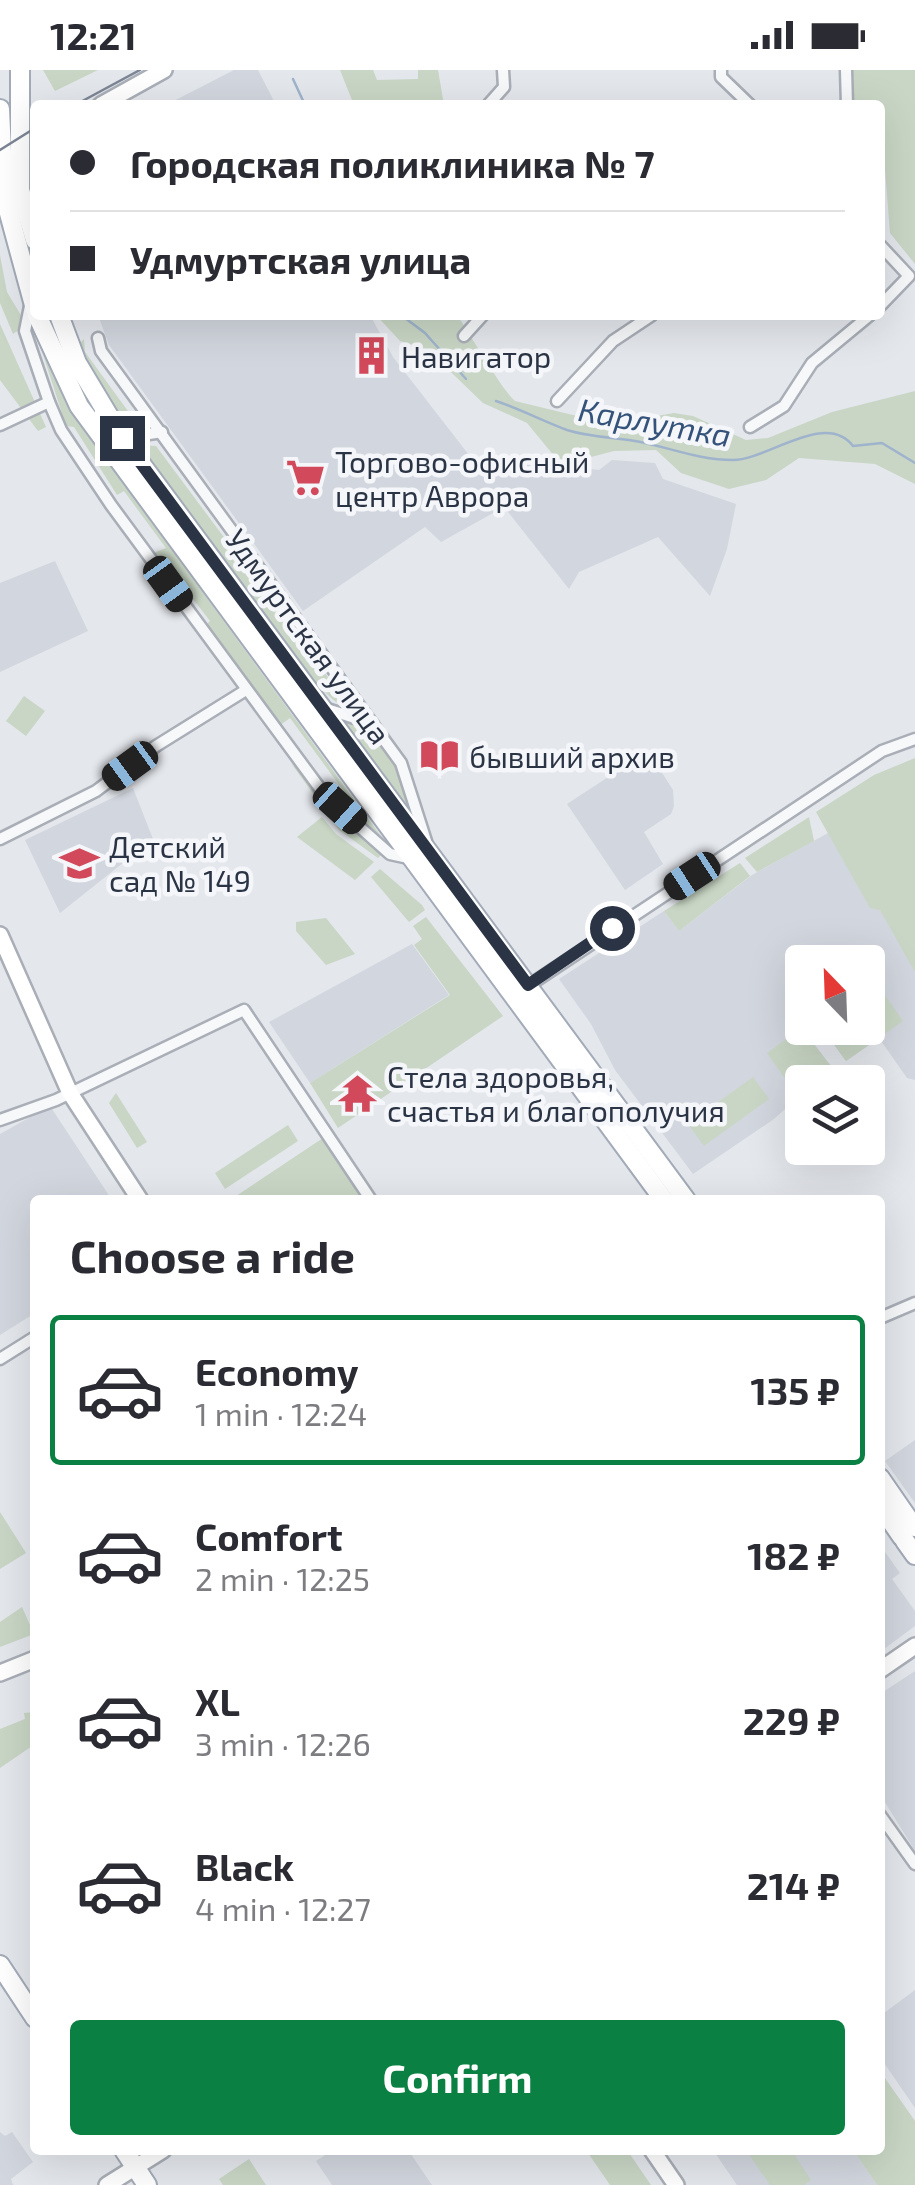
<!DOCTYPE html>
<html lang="en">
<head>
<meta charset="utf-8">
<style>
  body { margin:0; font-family:"Exo 2",sans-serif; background:#f7f7f7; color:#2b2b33; height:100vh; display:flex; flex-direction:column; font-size:38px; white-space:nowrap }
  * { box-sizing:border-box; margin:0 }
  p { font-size:32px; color:#7c7c81 }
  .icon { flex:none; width:55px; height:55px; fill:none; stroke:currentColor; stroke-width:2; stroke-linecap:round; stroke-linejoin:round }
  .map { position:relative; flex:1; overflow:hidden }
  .side { position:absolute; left:30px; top:1125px; width:855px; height:960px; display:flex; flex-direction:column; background:#fff; border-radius:10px; box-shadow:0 10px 40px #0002 }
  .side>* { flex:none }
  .banner { position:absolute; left:30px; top:30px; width:855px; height:220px; border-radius:10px; box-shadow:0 10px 40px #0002; display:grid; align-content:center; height:220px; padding:0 40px; background:#fff }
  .needle { width:65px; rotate:337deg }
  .buttons { position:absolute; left:785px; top:875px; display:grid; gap:20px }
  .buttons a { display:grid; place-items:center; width:100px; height:100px; border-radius:10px; background:#fff; box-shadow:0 10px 40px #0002; font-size:50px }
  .end { position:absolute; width:45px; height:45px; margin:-22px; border:12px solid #2b3445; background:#fff; box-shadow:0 0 0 5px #fff }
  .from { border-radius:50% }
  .car { position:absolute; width:30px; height:60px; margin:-30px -15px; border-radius:12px; box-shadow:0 0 8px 2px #0007; background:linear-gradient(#222 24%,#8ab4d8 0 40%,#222 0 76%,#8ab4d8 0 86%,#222 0) }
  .banner b { display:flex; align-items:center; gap:35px; height:95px; font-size:38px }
  .banner b+b { border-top:2px solid #e1e1e2 }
  .banner i { width:25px; height:25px; background:#2b2b33 }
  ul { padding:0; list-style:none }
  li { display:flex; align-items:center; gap:30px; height:150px; margin:0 20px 15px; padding:0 20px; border:5px solid transparent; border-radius:10px }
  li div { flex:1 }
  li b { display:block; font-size:38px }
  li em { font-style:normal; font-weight:700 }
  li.on { border-color:#0b8043 }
  li>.icon { width:90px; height:90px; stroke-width:1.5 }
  h2 { padding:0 40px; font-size:45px; line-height:120px }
  .button { display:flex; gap:20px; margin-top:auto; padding:20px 40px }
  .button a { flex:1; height:115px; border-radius:10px; background:#0b8043; color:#fff; font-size:40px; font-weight:700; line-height:115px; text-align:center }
  .status { display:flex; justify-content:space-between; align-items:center; height:70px; padding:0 50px; background:#fff; direction:ltr }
  .status svg { height:28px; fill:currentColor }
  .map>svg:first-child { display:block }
</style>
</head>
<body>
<div class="status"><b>12:21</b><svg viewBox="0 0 49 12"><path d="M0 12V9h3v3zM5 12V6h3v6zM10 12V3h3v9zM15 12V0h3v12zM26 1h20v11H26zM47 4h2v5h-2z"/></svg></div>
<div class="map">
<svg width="915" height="2115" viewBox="0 0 915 2115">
  <rect width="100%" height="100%" fill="#e4e7ec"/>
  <g fill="#d2d6de">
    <polygon points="234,0 258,0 276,35 166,35"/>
    <polygon points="98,245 370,245 393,287 469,385 599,400 612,390 655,393 663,409 736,434 727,479 710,526 658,467 579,502 569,519 504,437 441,472 425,457 303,541 109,275"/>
    <polygon points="55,491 88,561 0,602 0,513"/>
    <polygon points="648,681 673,720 674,736 671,744 644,762 663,794 625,820 567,734"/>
    <polygon points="915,715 915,1010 907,1008 879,968 846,991 822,958 868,958 868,892 802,892 802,958 834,1000 819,1012 802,1012 802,1024 774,1049 693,1104 615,1000 591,954 559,909 664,841 679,861 752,805"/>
    <polygon points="133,718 153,769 60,843 25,770"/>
    <polygon points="412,874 449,925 310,1013 269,952"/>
    <polygon points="50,1036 112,1130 35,1130 35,1243 0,1265 0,1064"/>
    <polygon points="915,1370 915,1433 885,1391"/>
    <polygon points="880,1475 900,1503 892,1509 915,1541 915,1556 880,1582"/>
    <polygon points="915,1601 915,1781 880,1724 880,1624"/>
    <polygon points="915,1920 915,2038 880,1987 880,1946"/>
    <polygon points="0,2062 5,2066 12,2062 33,2092 11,2109 13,2115 0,2115"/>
    <polygon points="333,2080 408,2080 432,2115 332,2115 316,2091"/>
    <polygon points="713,2080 853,2080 877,2115 737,2115"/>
  </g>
  <g fill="#c9d6c5">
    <polygon points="43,0 98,0 55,21"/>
    <polygon points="340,0 373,0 377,10 418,9 418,0 438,0 444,35 354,35"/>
    <polygon points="851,0 915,0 915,194 890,163 880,35 852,35"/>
    <polygon points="0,185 7,222 22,247 20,259 13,264 0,233"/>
    <path d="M376 245H457C470 264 502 320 515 331L610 354 674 343 693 346 746 370 768 368 832 342 915 321V414L875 394 799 388 766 410 729 419 681 403 656 380 614 381 572 392 555 387 527 353 483 333 427 279 400 271Z"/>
    <polygon points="0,254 46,357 38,361 0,310"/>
    <path d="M84 269 85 282 141 359C112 357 90 299 78 275Z"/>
    <polygon points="41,278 73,345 389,777 347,742 346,724 290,648 279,656 205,556 210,551 186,520 179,522 151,484 166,478 124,421 117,425 74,357 66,356"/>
    <path d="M136 375 156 376 357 646C303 623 179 433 136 375Z"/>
    <polygon points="24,626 45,641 26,666 6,651"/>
    <polygon points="339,650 371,661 398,700 417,752"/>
    <polygon points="915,688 915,902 880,840 870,838 816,742 874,705"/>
    <polygon points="291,693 383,783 378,788 339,760"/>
    <polygon points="322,747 336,764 374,792 355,810 297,767"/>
    <polygon points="809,747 814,771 757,802 745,788"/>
    <polygon points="740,793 750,806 679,861 664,841"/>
    <polygon points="380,799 422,835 425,840 409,852 371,807"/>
    <polygon points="426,847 503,946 338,1058 310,1013 450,925 414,875 422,869 413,856"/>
    <polygon points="326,848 355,884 326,895 296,861 296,852"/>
    <polygon points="874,910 903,951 846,991 822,958 868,958 868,915"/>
    <polygon points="801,958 834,1000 819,1012 802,1012 798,1027 767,983"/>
    <polygon points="753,1007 769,1029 704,1076 688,1054"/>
    <polygon points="116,1023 147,1072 137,1078 109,1033"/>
    <polygon points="288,1055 298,1071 225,1119 215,1103"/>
    <polygon points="323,1068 362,1130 230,1130"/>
    <polygon points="0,1442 26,1483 0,1499"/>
    <polygon points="22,1537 34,1564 0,1577 0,1552"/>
    <polygon points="35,1642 35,1674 0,1698 0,1659 25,1649 24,1643"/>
    <polygon points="880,2001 915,2051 915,2115 877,2115 853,2080 880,2080"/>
    <polygon points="586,2080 627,2080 651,2115 610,2115"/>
    <polygon points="746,2080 791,2080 811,2110 804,2115 770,2115"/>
    <polygon points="249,2089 266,2115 223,2115 219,2109"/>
  </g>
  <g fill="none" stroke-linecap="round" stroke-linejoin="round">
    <g stroke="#9fb4cc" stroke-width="2.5">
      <polyline points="293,9 305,35"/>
      <polyline points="401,245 425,263 466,309"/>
      <path d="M496 331C520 339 543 351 567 360 588 367 613 367 635 371 669 377 698 390 733 390 767 390 826 340 853 376L882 373 915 393"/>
    </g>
    <defs>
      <g id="street">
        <polyline points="721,0 721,7 750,35"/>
        <polyline points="846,0 847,35"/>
        <polyline points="488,35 504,17 503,0"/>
        <polyline points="880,175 909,206 880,236"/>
        <polyline points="30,236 25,261 49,332 61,360 111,435 327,728 390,784 413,789"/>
        <polyline points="464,266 483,245"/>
        <polyline points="98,268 101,281 401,693 426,771"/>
        <polyline points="557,331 613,271 652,245"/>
        <polyline points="0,355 49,332"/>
        <polyline points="750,357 784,336 812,293 870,245"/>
        <polyline points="123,368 162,362"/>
        <polyline points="327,639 373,654"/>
        <polyline points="0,769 96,721 156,676 246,620"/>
        <polyline points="525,918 882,681 915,669"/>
        <polyline points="0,1050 56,1030 244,940 371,1130"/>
        <polyline points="880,1248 915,1233"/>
        <polyline points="0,1289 35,1267"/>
        <polyline points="880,1745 915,1794"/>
      </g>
      <g id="secondary">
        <polyline points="101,35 164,0"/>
        <polyline points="0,865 70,1023 140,1130"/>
        <polyline points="880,1600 915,1576"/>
        <polyline points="0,1603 35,1589"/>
        <polyline points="652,2080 676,2115"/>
        <polyline points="107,2115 163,2080"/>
      </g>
      <g id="primary">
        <polyline points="20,0 20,120 35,170"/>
        <polyline points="0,39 4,125 35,239"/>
        <polyline points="37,245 79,336 664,1130"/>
        <polyline points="59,245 77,293 122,368 686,1130"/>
        <polyline points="880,1408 914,1457"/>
        <polyline points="880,1435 902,1467"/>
        <polyline points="905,1471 915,1485"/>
        <polyline points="0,1895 35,1948"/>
        <polyline points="124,2080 147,2115"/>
      </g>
    </defs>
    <use href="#street" stroke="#a9aeb7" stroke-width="15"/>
    <use href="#secondary" stroke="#a9aeb7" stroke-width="20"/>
    <use href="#primary" stroke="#a3abb8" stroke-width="22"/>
    <use href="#street" stroke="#f7f8fa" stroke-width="10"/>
    <use href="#secondary" stroke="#fff" stroke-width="15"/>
    <use href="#primary" stroke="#fff" stroke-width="18"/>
    <g stroke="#7d8696" stroke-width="2.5">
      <polyline points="75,35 140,0"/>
      <polyline points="0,80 35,58"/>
    </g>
  </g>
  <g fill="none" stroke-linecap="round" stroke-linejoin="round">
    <polyline stroke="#2b3445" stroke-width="12" points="122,368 528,915 612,858"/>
  </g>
  <defs>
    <symbol id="building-bare" viewBox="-9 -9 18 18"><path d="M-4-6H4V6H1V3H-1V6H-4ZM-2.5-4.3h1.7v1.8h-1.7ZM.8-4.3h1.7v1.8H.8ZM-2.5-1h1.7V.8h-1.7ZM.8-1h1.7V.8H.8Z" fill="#d1495b" stroke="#f4f6f9" stroke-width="2.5" paint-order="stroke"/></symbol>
    <symbol id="supermarket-bare" viewBox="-9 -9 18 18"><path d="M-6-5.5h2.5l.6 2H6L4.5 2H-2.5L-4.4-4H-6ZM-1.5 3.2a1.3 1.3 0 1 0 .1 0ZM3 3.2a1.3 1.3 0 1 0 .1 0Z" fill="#d1495b" stroke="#f4f6f9" stroke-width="2.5" paint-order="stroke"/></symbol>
    <symbol id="library-bare" viewBox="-9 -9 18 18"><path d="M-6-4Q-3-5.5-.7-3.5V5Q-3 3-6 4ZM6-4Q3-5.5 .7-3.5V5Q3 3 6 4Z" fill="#d1495b" stroke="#f4f6f9" stroke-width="2.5" paint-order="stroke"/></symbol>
    <symbol id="school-bare" viewBox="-9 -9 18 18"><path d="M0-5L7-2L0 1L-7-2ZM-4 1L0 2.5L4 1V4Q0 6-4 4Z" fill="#d1495b" stroke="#f4f6f9" stroke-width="2.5" paint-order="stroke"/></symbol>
    <symbol id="temple-bare" viewBox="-9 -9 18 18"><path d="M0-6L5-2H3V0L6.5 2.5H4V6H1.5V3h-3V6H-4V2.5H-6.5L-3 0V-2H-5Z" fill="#d1495b" stroke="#f4f6f9" stroke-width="2.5" paint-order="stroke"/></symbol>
  </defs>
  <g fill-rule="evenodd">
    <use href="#building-bare" x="344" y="258" width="55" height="55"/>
    <use href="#supermarket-bare" x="278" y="380" width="55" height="55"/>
    <use href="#library-bare" x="412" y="658" width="55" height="55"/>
    <use href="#school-bare" x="52" y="766" width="55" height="55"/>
    <use href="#temple-bare" x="330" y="996" width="55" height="55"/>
  </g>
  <g text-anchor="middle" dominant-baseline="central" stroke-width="9" stroke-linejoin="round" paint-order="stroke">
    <g font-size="30" fill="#2b3445" stroke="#f4f6f9" text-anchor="start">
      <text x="401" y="286">Навигатор</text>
      <text x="335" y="391">Торгово-офисный<tspan x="335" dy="34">центр Аврора</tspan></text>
      <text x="469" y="686">бывший архив</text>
      <text x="109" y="776">Детский<tspan x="109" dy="34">сад № 149</tspan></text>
      <text x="387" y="1006">Стела здоровья,<tspan x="387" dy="34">счастья и благополучия</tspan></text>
    </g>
    <g font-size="30" fill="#2b3445" stroke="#f4f6f9">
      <text transform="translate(309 566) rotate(54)">Удмуртская улица</text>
    </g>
    <g font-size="32" font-style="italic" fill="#34527a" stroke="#f4f6f9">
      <text transform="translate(655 351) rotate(10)">Карлутка</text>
    </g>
  </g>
</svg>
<div class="buttons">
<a><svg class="needle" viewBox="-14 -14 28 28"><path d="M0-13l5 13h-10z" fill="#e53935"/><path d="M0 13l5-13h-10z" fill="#7c7c81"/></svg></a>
<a><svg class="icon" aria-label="layers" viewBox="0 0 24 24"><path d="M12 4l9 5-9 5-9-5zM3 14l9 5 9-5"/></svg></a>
</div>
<i class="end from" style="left:612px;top:858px"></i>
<i class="end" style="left:122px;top:368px"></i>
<i class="car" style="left:168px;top:514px;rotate:144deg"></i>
<i class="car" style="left:130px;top:696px;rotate:234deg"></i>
<i class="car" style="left:340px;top:738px;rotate:132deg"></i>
<i class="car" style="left:692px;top:806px;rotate:237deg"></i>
<div class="banner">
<b><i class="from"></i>Городская поликлиника № 7</b>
<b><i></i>Удмуртская улица</b>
</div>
<section class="side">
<h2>Choose a ride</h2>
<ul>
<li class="on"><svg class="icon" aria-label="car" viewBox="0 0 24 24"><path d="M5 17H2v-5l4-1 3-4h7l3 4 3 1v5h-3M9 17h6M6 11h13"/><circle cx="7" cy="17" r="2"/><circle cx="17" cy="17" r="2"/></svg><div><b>Economy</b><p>1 min · 12:24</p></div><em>135 ₽</em></li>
<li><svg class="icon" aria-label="car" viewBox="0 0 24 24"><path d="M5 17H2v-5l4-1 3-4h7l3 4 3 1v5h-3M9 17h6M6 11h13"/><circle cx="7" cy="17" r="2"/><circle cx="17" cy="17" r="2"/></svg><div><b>Comfort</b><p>2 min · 12:25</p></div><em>182 ₽</em></li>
<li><svg class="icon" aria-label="car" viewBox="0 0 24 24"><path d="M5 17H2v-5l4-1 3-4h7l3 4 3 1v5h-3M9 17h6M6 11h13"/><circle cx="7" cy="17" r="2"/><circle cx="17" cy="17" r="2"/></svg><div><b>XL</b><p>3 min · 12:26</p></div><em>229 ₽</em></li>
<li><svg class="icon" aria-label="car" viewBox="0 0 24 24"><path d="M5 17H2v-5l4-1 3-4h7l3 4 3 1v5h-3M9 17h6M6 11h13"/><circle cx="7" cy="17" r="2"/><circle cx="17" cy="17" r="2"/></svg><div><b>Black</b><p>4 min · 12:27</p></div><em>214 ₽</em></li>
</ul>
<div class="button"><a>Confirm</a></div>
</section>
</div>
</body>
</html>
